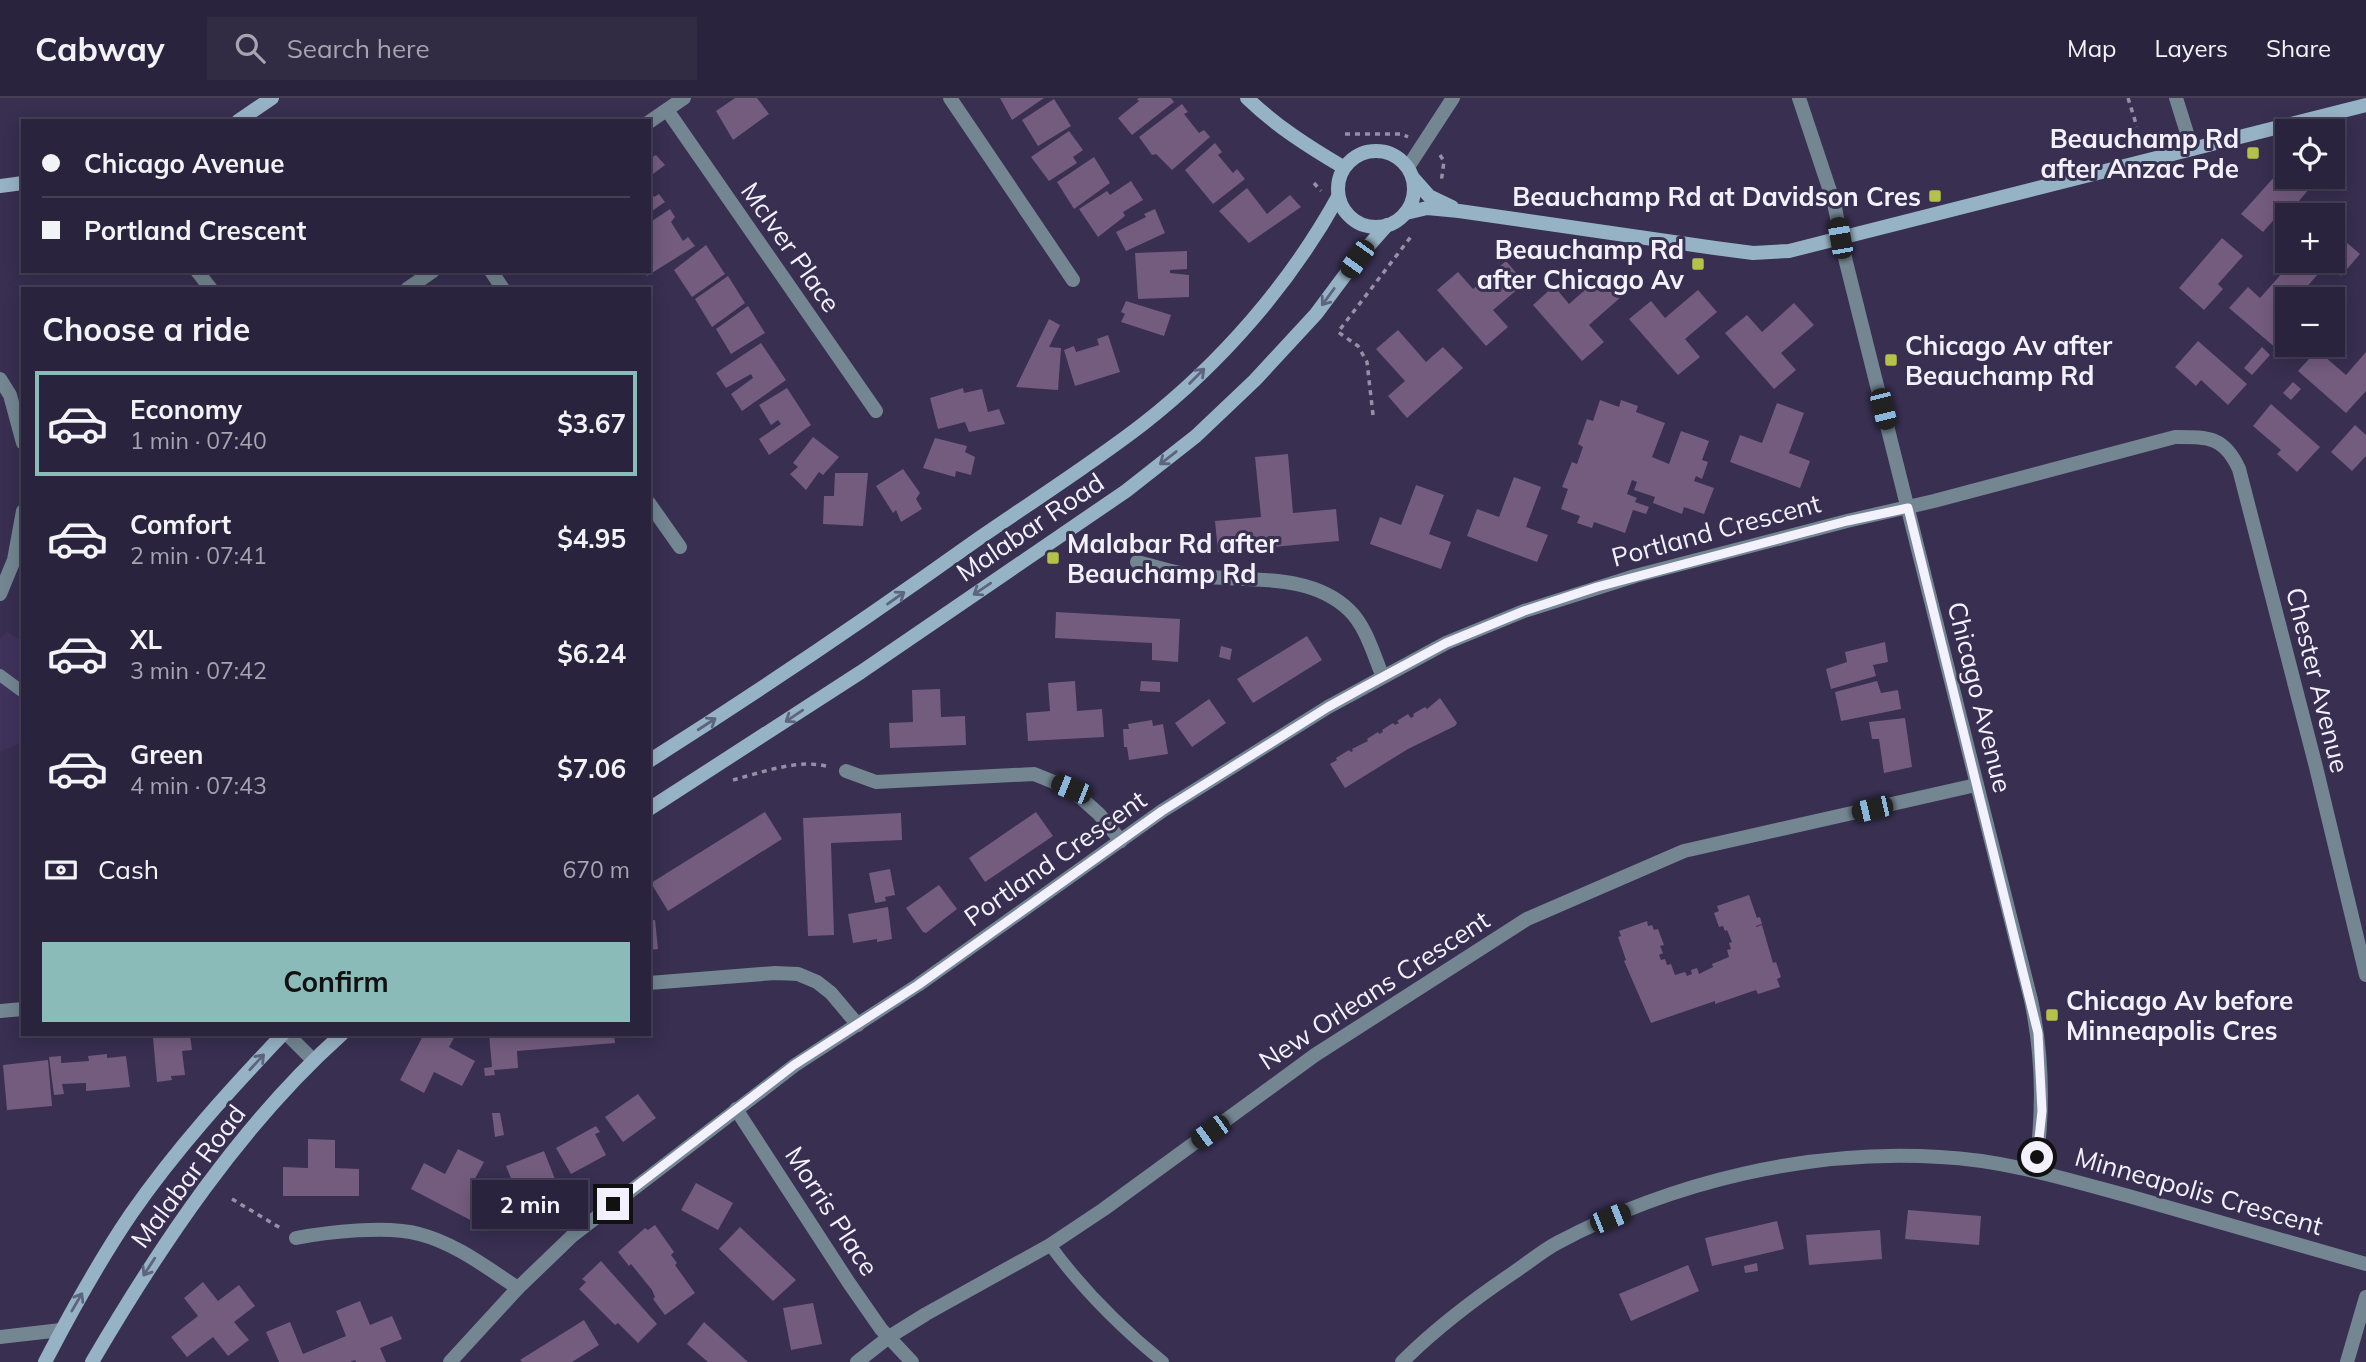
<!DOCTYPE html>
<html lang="en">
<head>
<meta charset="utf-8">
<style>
  body { margin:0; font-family:Mulish,sans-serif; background:#322b44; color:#f1f3f6; height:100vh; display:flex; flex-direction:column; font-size:26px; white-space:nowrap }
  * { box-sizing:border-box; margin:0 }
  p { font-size:23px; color:#a5a4b0 }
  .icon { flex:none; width:38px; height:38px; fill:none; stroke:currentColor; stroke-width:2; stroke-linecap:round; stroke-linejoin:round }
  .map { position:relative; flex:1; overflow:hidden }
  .details { position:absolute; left:21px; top:189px; width:630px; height:749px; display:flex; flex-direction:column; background:#2a233d; border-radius:0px; box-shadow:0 4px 18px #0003,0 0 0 2px #464057 }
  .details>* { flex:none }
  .guide { position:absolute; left:21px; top:21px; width:630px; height:154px; border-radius:0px; box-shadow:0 4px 18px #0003,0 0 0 2px #464057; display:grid; align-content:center; height:154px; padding:0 21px; background:#2a233d }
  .buttons { position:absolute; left:2275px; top:21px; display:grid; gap:14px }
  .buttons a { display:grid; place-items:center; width:70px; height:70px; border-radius:0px; background:#2a233d; box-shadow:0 4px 18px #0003,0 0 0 2px #464057; font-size:35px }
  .end { position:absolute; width:32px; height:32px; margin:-16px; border:9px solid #f4f1fe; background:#111; box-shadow:0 0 0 4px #111 }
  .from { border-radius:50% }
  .bubble { position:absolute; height:49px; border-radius:0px; background:#2a233d; box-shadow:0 4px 18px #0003,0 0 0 2px #464057; font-size:23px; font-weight:700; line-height:49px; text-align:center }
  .car { position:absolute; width:21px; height:42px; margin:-21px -10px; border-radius:9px; box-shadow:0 0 5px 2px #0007; background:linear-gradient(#222 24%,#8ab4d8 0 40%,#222 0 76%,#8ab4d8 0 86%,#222 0) }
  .guide b { display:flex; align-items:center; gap:24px; height:66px; font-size:26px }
  .guide b+b { border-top:2px solid #464057 }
  .guide i { width:18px; height:18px; background:#f1f3f6 }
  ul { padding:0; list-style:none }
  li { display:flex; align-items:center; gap:21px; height:105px; margin:0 14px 10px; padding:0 7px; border:4px solid transparent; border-radius:0px }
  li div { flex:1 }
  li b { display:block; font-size:26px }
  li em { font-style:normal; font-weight:700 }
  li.current { border-color:#8bbbb9 }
  li>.icon { width:63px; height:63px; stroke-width:1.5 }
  h2 { padding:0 21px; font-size:32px; line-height:84px }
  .pay { display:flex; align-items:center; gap:18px; height:77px; padding:0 21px; font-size:26px }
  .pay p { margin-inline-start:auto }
  .button { display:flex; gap:14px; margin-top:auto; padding:14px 21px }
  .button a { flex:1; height:80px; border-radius:0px; background:#8bbbb9; color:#111; font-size:28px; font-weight:700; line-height:80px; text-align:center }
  header { display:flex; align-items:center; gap:42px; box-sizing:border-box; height:98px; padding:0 35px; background:#2a233d; border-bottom:2px solid #464057 }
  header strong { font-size:33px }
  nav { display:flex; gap:38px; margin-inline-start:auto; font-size:24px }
  .search { width:490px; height:63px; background:#322b44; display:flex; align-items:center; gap:18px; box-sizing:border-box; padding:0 24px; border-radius:0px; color:#a5a4b0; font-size:26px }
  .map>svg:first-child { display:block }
</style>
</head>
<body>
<header>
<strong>Cabway</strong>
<div class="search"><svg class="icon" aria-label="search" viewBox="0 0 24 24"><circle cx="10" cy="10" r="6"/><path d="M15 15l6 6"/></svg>Search here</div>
<nav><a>Map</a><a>Layers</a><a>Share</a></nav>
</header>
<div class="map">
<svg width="2366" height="1264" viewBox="0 0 2366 1264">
  <rect width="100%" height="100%" fill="#382f51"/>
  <polygon fill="#3f335c" points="7,534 23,544 23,644 0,654 0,541"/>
  <g fill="#745c7f">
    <polygon points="735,0 757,0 769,16 733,42 716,13"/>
    <polygon points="1000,0 1044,0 1012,22"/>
    <polygon points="1139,0 1171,0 1174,4 1132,37 1118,20 1139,3 1137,1"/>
    <polygon points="1054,1 1071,28 1038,48 1022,22"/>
    <polygon points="1182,6 1188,14 1184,16 1199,35 1204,32 1210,39 1172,72 1156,56 1152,57 1139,39"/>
    <polygon points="1069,33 1083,52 1073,59 1077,65 1049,83 1031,59"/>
    <polygon points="1215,45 1222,54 1218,57 1233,75 1237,71 1245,81 1213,106 1185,72"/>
    <polygon points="656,57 665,67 649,79 649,61"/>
    <polygon points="1094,59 1110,85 1074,111 1057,84"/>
    <polygon points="2285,67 2287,70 2287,79 2298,79 2310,90 2292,111 2287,107 2263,134 2241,116"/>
    <polygon points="1131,83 1143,102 1123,114 1125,118 1098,139 1079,111 1107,93 1110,97"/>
    <polygon points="1247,90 1267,116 1290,97 1301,109 1249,145 1219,113"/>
    <polygon points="649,92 654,99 659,96 665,104 649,115"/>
    <polygon points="670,111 675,119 671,124 683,143 688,139 695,148 647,178 644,173 649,173 649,125"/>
    <polygon points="1155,111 1165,135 1126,153 1116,134 1146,119 1144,116"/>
    <polygon points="2333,133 2360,156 2341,178 2327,166 2296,201 2287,201 2287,211 2281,218 2287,224 2287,239 2277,251 2229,210 2248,189 2260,200 2293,163 2333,163"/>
    <polygon points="2222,140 2243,158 2218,186 2223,191 2204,212 2179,190"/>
    <polygon points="706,147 725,176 692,199 674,172"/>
    <polygon points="1187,153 1187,171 1170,172 1170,175 1189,177 1189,199 1138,201 1135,155"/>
    <polygon points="1506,163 1525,185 1493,212 1508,229 1486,248 1437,192 1458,174 1473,191"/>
    <polygon points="1602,177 1621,199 1589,227 1604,244 1582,263 1533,207 1554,188 1569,206"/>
    <polygon points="728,178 745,205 712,229 695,201"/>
    <polygon points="1698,192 1717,214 1685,241 1700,259 1678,277 1629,221 1651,203 1665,220"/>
    <polygon points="1126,203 1171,217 1164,238 1121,224 1125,216 1121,214"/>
    <polygon points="1794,205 1814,227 1781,255 1796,272 1774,291 1725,235 1747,217 1762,234"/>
    <polygon points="748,208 765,235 731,256 716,231"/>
    <polygon points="1049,221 1060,227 1049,249 1061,250 1058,292 1016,289"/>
    <polygon points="1398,232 1426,264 1443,249 1463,270 1407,320 1388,298 1405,283 1376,251"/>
    <polygon points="1108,237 1120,274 1075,288 1064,252 1074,248 1076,254 1099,247 1097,241"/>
    <polygon points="2198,243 2247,286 2228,307 2201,282 2196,288 2175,269"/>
    <polygon points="761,245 786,282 742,313 731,296 753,280 751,276 726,290 716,275"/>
    <polygon points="2262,249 2270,257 2252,277 2244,270"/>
    <polygon points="2317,252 2346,277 2366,254 2366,293 2346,315 2298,273"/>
    <polygon points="2293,284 2301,291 2291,302 2283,295"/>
    <polygon points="787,290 811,327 769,357 759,341 781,326 778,322 771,327 759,307"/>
    <polygon points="963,290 964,295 982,291 988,314 999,311 1005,326 969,334 965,324 938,331 930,300"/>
    <polygon points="1600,302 1619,309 1621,302 1638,308 1636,314 1665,325 1652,359 1669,366 1681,333 1709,343 1702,362 1708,364 1702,381 1696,378 1694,383 1714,390 1704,416 1684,409 1682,416 1653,405 1655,399 1634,392 1637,384 1632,382 1627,396 1637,400 1635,404 1649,409 1646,416 1633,412 1625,435 1594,424 1592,430 1577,425 1580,418 1561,411 1568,391 1562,389 1572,364 1577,366 1583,349 1578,346 1587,321 1593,323"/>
    <polygon points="1777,305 1804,315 1789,355 1810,363 1800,390 1730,364 1740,337 1762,345"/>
    <polygon points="2271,306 2320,349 2297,374 2277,356 2281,352 2253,328"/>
    <polygon points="2355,327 2366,337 2366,358 2352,373 2331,354"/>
    <polygon points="813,339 839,359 823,377 819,374 806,392 790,376 798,369 793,365"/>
    <polygon points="935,340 967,348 965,354 975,359 971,377 956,373 955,379 923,370"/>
    <polygon points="1288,356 1293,415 1336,411 1339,443 1218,454 1215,423 1261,419 1255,359"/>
    <polygon points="903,371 920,395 916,401 922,411 901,424 896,412 893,415 876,388"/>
    <polygon points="835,375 868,375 863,428 823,426 824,398 834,398"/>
    <polygon points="1514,379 1541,389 1526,429 1548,437 1537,464 1467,438 1477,411 1499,419"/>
    <polygon points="1416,387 1444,397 1429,436 1451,444 1441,471 1370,446 1380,419 1401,427"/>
    <polygon points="1056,514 1180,521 1178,564 1152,562 1152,545 1055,540"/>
    <polygon points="1307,538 1322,562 1253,605 1237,581"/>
    <polygon points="1885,544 1888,564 1873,567 1876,578 1831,591 1826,571 1847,564 1845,554"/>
    <polygon points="1221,548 1232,551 1230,562 1219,559"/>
    <polygon points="1075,583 1077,613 1102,611 1104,639 1028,643 1026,615 1050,613 1048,585"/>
    <polygon points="1141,583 1160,584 1160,594 1140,593"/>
    <polygon points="1877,583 1881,595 1898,592 1901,611 1841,623 1835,594"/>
    <polygon points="940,591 941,619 965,618 966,647 890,650 889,625 913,624 912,592"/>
    <polygon points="1440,600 1457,625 1455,628 1408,651 1345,690 1330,666 1337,662 1336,660 1349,652 1351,654 1353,653 1352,651 1368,643 1367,641 1378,634 1379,636 1383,634 1382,632 1393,625 1395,627 1399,625 1397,623 1408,616 1411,620 1414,618 1413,616 1425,609 1427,611"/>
    <polygon points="1209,601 1226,625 1192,649 1175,625"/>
    <polygon points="1905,620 1912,669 1884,675 1879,641 1872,641 1869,624"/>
    <polygon points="1152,622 1153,628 1163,626 1168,656 1129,662 1127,649 1124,649 1123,631 1129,631 1128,626"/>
    <polygon points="765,714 782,741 668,813 651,785"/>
    <polygon points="1036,714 1053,738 985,784 969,760"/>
    <polygon points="901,715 902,742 831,745 834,837 808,838 803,720"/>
    <polygon points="890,771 895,797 885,799 886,803 875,805 869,775"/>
    <polygon points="939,787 957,811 926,835 923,834 906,810"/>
    <polygon points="1749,797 1757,820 1760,819 1762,826 1756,828 1756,829 1762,827 1773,865 1776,864 1781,879 1777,881 1780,889 1758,896 1756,892 1715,906 1715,903 1651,925 1624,863 1626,862 1618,839 1621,838 1619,833 1647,823 1648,828 1652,827 1654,832 1658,831 1664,847 1660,848 1663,855 1659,857 1661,862 1665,861 1667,867 1671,866 1675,877 1685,874 1687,878 1692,876 1691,872 1697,870 1699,876 1713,869 1712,866 1729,859 1727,852 1731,851 1729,845 1732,844 1727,832 1725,833 1723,828 1719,829 1714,815 1719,813 1717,808"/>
    <polygon points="888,809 892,841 877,844 877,841 853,845 848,816"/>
    <polygon points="655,822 658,851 649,852 649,823"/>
    <polygon points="424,936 456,936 449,949 475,963 462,988 434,974 424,995 400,982"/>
    <polygon points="489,936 614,936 615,945 517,953 518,970 494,972 495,977 485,978 484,970 492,969"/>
    <polygon points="190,937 192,952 182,953 185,977 171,978 172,982 157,984 153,940"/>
    <polygon points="107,956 107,960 126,958 130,989 86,993 86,985 62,986 64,996 54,997 49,959 61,958 61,965 89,963 88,958"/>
    <polygon points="48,962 52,1008 7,1012 3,967"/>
    <polygon points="638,996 656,1020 623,1044 605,1019"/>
    <polygon points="492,1015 500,1015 504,1037 495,1039"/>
    <polygon points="596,1028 600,1034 595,1036 606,1057 571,1076 556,1050"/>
    <polygon points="308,1041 335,1042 335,1070 359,1071 359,1098 283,1098 283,1069 308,1070"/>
    <polygon points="458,1051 484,1064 470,1090 491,1101 478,1126 411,1091 424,1065 445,1076"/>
    <polygon points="544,1053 555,1081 517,1096 506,1068"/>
    <polygon points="696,1085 733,1105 718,1132 681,1112"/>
    <polygon points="1908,1112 1981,1118 1979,1147 1905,1141"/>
    <polygon points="1777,1123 1784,1151 1712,1168 1705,1140"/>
    <polygon points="655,1127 674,1154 671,1157 677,1165 675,1167 695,1195 665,1217 653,1201 655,1199 652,1192 631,1166 629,1168 618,1154 645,1130 648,1132"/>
    <polygon points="740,1129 796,1182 773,1203 719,1151"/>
    <polygon points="1880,1132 1882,1161 1809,1167 1806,1137"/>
    <polygon points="601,1163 657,1226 638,1245 618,1225 615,1227 579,1191 586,1184 582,1181"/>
    <polygon points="1757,1165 1758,1173 1745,1175 1744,1168"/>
    <polygon points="1688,1167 1699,1193 1631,1223 1619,1196"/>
    <polygon points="203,1184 218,1203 239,1187 255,1208 234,1224 249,1242 228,1258 213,1239 187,1259 171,1239 198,1218 184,1200"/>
    <polygon points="360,1203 370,1227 392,1218 402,1241 380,1250 386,1264 356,1264 355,1262 350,1264 279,1264 266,1234 290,1224 303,1256 346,1238 336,1213"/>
    <polygon points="813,1205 822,1246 791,1252 783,1210"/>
    <polygon points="584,1222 599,1247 572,1264 522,1264 520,1262"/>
    <polygon points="704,1224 748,1264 708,1264 687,1246"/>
  </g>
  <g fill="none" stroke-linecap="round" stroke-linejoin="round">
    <g stroke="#958fa7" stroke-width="3.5" stroke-dasharray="5 5" stroke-linecap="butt">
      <polyline points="2128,0 2137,29"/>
      <polyline points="1345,36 1402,36 1408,39"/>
      <polyline points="1440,57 1444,63 1441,85"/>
      <polyline points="1314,85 1321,93"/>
      <polyline points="1373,317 1367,264 1358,248 1338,234 1413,136"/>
      <path d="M733 682C763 674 800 660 830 669"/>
      <polyline points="232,1101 282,1131"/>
    </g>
    <g stroke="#738691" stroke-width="12">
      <polyline points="0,577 23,594"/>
      <path d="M1050 1147C1082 1191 1120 1229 1163 1264"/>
    </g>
    <g stroke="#738691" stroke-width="14">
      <polyline points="950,0 1073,182"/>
      <path d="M1799 0 1834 105 1846 164 2031 902C2043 959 2044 1015 2035 1072"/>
      <polyline points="2176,0 2192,51"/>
      <polyline points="667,12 876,313"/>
      <polyline points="649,24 684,0"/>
      <polyline points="1408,69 1453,0"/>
      <polyline points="197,173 211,191"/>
      <polyline points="491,173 503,191"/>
      <polyline points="407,191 433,173"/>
      <polyline points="0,281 10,297 23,345"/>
      <polyline points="649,405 680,449"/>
      <path d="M1137 464C1154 468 1172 474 1190 477 1241 485 1308 472 1349 512 1366 528 1374 558 1383 579"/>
      <polyline points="0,496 14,462 23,413"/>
      <polyline points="846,673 876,684 1034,676 1071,691 1099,716 1121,743"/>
      <polyline points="649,885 775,875 798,876 817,884 831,895 858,927"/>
      <polyline points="0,913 23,911"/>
      <polyline points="287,936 313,962"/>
      <polyline points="736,1011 849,1185 881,1231 912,1264"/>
      <path d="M296 1140C327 1134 388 1127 419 1136 455 1145 487 1170 518 1190"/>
      <polyline points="0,1239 61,1232"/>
      <path d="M450 1264 518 1190 572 1138 795 967 918 887 1162 713 1328 609 1446 545 1524 513 1635 478 1847 423 1934 403 2175 339C2208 339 2224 338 2239 371L2316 669 2366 877"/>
      <polyline points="857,1264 889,1239 926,1216 1050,1147 1104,1111 1315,957 1527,821 1684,753 1976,687"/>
      <path d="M1402 1264C1436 1230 1473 1202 1513 1175 1528 1165 1542 1153 1557 1145 1673 1083 1810 1051 1940 1059 2006 1062 2069 1082 2132 1099 2210 1121 2288 1144 2366 1166"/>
      <polyline points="2347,1264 2366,1199"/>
    </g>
    <g stroke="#96b3c5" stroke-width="14">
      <path d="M1247 0C1276 28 1309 49 1343 69"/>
      <polyline points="238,23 272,0"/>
      <circle cx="1376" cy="91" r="38"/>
      <polyline points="1413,80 1429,98 1452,109"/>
      <polyline points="0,88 23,85"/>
      <polyline points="1406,115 1427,110 1459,113 1715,150 1753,155 1789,153 2366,7"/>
      <path d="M649 663C761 592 870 518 978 441 1033 403 1090 367 1143 326 1221 265 1290 186 1338 99"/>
      <polyline points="649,711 861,574 1126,393 1196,338 1255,282 1316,216 1357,161 1387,127"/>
      <path d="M45 1264C71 1214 99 1163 131 1116 176 1051 229 993 283 936"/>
      <path d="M92 1264C160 1148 241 1026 342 936"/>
    </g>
  </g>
  <defs><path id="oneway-shaft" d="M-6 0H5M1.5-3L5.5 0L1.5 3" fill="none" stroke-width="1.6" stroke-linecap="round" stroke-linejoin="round" transform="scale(1.75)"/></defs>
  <g stroke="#5e647f">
    <use href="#oneway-shaft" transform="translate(1328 199) rotate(126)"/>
    <use href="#oneway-shaft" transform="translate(1197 278) rotate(-45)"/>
    <use href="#oneway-shaft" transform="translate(1168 360) rotate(142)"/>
    <use href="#oneway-shaft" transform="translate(982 491) rotate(146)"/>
    <use href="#oneway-shaft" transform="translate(896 500) rotate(-35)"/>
    <use href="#oneway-shaft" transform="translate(794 618) rotate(146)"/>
    <use href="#oneway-shaft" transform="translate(707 626) rotate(-33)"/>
    <use href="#oneway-shaft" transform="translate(257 964) rotate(-47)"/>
    <use href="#oneway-shaft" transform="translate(149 1169) rotate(123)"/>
    <use href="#oneway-shaft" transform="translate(77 1204) rotate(-60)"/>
  </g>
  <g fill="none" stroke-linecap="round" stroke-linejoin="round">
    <polyline stroke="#f4f1fe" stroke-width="9" points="613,1106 794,967 918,887 1162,713 1328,609 1364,589 1446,545 1524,513 1597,489 1847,423 1908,410 2038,935 2042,1013 2037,1059"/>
  </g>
  <g fill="#b4c24a" stroke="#382f51" stroke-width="2.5">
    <rect x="2246" y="48" width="14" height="14" rx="3.5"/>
    <rect x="1928" y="91" width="14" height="14" rx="3.5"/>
    <rect x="1691" y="159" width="14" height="14" rx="3.5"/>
    <rect x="1884" y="255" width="14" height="14" rx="3.5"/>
    <rect x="1046" y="453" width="14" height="14" rx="3.5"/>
    <rect x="2045" y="910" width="14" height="14" rx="3.5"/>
  </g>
  <g text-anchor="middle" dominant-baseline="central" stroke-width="6" stroke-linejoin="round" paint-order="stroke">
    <g font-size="26" font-weight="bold" fill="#f4f1fe" stroke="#382f51" text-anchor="end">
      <text x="2239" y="40">Beauchamp Rd<tspan x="2239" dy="30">after Anzac Pde</tspan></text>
      <text x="1921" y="98">Beauchamp Rd at Davidson Cres</text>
      <text x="1684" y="151">Beauchamp Rd<tspan x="1684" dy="30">after Chicago Av</tspan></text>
      <text x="1905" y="247" text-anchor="start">Chicago Av after<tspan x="1905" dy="30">Beauchamp Rd</tspan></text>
      <text x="1067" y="445" text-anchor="start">Malabar Rd after<tspan x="1067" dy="30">Beauchamp Rd</tspan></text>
      <text x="2066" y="902" text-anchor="start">Chicago Av before<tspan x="2066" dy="30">Minneapolis Cres</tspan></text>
    </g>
    <g font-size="26" fill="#f4f1fe" stroke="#382f51">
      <text transform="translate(791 149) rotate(55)">McIver Place</text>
      <text transform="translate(1030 429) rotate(-34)">Malabar Road</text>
      <text transform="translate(1716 432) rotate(-15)">Portland Crescent</text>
      <text transform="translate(2318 582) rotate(76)">Chester Avenue</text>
      <text transform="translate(1980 599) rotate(76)">Chicago Avenue</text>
      <text transform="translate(1055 760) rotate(-35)">Portland Crescent</text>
      <text transform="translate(1374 892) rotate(-33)">New Orleans Crescent</text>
      <text transform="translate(188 1078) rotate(-53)">Malabar Road</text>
      <text transform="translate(2199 1093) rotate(16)">Minneapolis Crescent</text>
      <text transform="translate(832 1113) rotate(57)">Morris Place</text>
    </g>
  </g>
</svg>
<div class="buttons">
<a><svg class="icon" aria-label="locate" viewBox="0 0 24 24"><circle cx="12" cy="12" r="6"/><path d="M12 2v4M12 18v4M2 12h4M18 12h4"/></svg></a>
<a>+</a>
<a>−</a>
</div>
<i class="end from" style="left:2037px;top:1059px"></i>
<i class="end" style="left:613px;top:1106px"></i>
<div class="bubble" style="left:472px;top:1082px;width:116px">2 min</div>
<i class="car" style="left:1840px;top:140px;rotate:350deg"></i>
<i class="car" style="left:1357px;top:161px;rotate:216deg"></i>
<i class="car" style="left:1883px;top:311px;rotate:166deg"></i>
<i class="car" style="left:1071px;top:691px;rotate:292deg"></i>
<i class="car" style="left:1872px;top:711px;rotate:257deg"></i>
<i class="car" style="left:1210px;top:1034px;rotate:234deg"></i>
<i class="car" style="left:1610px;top:1120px;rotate:68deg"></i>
<div class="guide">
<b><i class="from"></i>Chicago Avenue</b>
<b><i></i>Portland Crescent</b>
</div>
<section class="details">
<h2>Choose a ride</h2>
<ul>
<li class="current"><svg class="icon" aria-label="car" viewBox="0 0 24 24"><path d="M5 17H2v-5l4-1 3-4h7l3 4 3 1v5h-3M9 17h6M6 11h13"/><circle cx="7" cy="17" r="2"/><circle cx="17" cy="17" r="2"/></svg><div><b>Economy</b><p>1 min · 07:40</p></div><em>$3.67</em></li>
<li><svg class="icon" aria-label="car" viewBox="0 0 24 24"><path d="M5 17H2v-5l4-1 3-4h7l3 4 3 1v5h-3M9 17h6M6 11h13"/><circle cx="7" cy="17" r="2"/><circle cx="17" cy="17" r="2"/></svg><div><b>Comfort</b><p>2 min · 07:41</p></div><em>$4.95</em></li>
<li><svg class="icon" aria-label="car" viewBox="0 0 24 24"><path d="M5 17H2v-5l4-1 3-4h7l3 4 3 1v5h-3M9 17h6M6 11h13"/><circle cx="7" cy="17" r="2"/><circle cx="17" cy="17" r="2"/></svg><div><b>XL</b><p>3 min · 07:42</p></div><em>$6.24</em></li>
<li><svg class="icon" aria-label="car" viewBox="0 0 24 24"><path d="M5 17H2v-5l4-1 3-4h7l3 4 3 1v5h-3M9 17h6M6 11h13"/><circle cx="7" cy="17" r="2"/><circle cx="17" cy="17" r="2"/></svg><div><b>Green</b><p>4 min · 07:43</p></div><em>$7.06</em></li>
</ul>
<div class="pay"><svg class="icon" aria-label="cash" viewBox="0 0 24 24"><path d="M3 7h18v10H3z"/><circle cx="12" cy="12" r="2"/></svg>Cash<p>670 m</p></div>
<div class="button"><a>Confirm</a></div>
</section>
</div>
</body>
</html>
